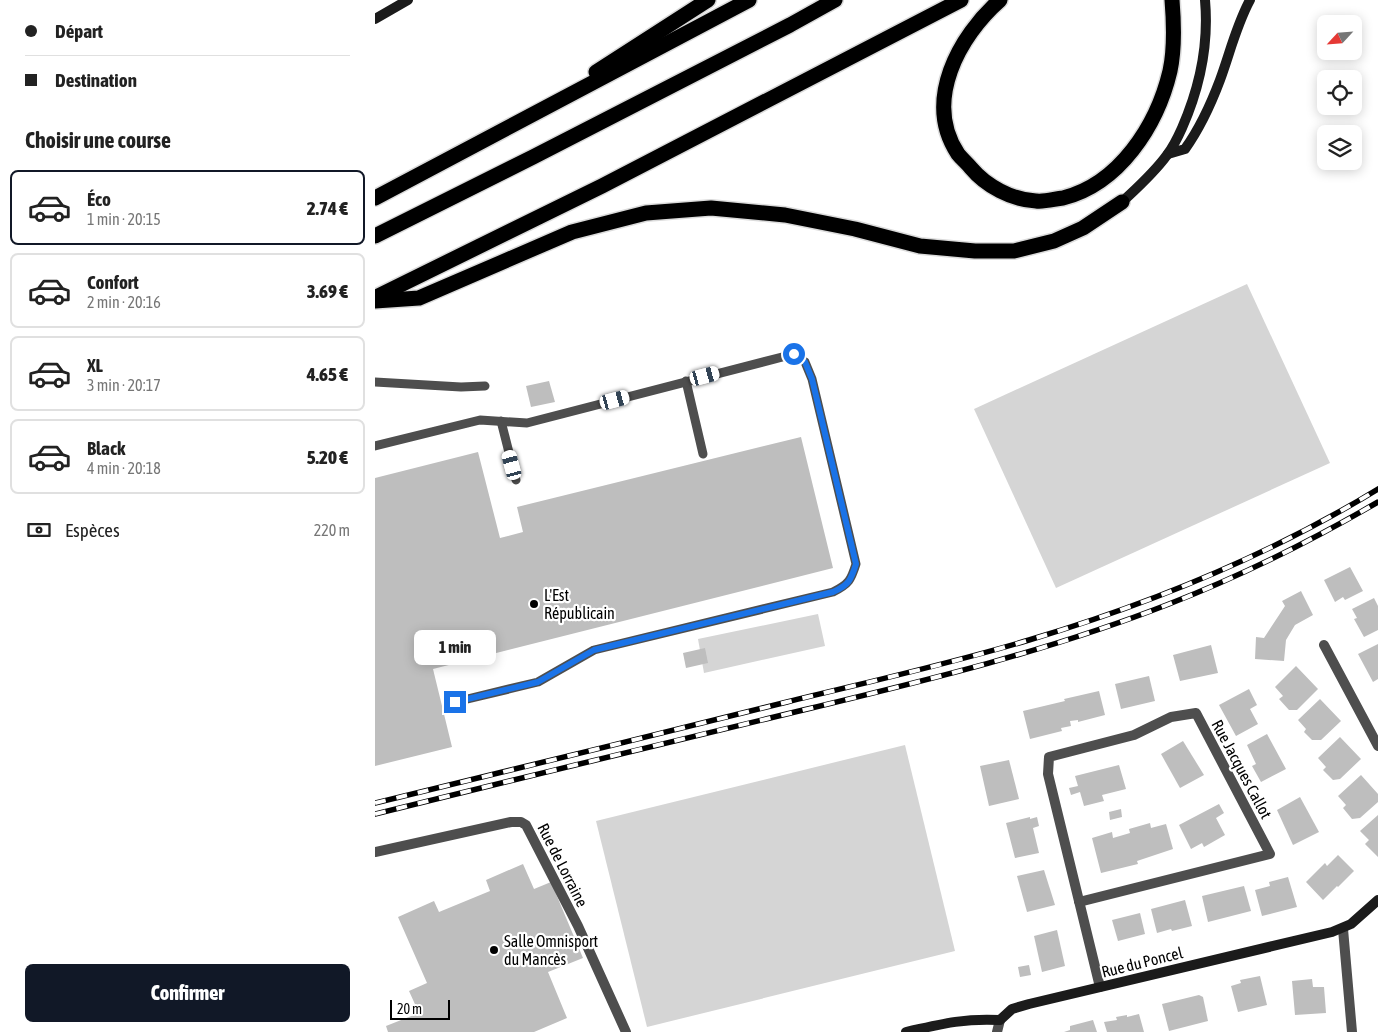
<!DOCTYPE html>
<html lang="fr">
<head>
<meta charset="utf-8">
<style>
  body { margin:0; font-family:"Asap Condensed",sans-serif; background:#f6f6f6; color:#222; height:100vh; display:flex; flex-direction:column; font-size:19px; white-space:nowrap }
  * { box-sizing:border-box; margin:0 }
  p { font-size:16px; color:#767676 }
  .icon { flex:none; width:28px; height:28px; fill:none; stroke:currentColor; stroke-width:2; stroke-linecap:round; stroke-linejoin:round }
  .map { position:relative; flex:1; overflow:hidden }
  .panel { display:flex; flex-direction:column; background:#fff; width:375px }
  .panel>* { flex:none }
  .banner { display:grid; align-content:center; height:110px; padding:0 25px; background:#fff }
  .needle { width:32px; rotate:244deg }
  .buttons { position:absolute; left:942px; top:15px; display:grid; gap:10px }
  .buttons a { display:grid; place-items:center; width:45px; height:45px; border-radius:8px; background:#fff; box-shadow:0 2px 12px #0003; font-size:25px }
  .scale { position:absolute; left:15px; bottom:12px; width:60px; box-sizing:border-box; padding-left:5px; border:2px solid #000; border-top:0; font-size:14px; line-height:18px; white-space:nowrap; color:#000; -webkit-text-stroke:4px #fff; paint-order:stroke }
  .end { position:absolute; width:22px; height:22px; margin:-11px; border:6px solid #1a73e8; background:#fff; box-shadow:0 0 0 2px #fff }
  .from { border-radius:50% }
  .bubble { position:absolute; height:35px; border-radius:8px; background:#fff; box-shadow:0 2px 12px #0003; font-size:16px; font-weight:800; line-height:35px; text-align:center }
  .car { position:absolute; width:15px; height:30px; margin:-15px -8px; border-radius:6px; box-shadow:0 0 4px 1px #0007; background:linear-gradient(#fff 24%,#345 0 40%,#fff 0 76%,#345 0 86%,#fff 0) }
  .banner b { display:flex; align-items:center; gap:18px; height:48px; font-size:19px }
  .banner b+b { border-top:1px solid #e0e0e0 }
  .banner i { width:12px; height:12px; background:#222 }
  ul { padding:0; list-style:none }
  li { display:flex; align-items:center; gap:15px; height:75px; margin:0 10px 8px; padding:0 15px; border:2px solid #e0e0e0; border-radius:8px }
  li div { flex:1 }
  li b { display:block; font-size:19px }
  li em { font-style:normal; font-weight:800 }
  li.selected { border-color:#111827 }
  li>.icon { width:45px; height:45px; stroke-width:1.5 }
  h2 { padding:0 25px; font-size:22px; line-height:60px }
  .pay { display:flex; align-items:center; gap:12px; height:55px; padding:0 25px; font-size:19px }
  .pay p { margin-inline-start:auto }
  .cta { display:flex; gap:10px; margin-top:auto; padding:10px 25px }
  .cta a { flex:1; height:58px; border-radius:8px; background:#111827; color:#fff; font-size:20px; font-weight:800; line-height:58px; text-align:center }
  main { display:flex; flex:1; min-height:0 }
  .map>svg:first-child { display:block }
</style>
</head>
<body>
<main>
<section class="panel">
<div class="banner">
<b><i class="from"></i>Départ</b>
<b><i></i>Destination</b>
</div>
<h2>Choisir une course</h2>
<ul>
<li class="selected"><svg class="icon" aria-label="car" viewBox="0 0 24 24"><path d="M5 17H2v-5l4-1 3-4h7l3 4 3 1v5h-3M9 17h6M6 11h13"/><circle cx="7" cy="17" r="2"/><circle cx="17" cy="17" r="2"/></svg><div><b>Éco</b><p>1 min · 20:15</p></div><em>2.74 €</em></li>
<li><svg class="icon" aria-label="car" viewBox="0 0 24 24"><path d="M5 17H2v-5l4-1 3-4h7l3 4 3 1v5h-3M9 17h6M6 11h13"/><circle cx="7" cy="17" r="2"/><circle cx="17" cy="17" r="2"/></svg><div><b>Confort</b><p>2 min · 20:16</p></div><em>3.69 €</em></li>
<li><svg class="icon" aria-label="car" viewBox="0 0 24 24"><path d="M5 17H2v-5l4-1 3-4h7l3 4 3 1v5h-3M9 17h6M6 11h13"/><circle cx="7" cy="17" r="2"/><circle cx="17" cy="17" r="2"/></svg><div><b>XL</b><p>3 min · 20:17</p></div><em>4.65 €</em></li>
<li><svg class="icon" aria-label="car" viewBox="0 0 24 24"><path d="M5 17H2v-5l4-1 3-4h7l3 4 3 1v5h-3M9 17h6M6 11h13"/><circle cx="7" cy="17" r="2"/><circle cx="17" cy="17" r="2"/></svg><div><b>Black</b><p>4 min · 20:18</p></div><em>5.20 €</em></li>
</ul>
<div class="pay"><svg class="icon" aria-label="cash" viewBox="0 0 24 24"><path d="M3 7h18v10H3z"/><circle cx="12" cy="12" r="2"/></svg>Espèces<p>220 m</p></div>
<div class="cta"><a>Confirmer</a></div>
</section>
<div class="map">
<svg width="1003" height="1032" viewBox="0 0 1003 1032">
  <rect width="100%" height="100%" fill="#fff"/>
  <g fill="#d5d5d5">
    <polygon points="872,284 955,463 681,588 599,409"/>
    <polygon points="443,614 450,646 329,673 323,639"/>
    <polygon points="530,745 580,951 272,1027 221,821"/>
  </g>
  <g fill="#bebebe">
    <polygon points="174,381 180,402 156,407 151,386"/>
    <polygon points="426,437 458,568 58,669 77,747 0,766 0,478 103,452 125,538 148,532 142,507"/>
    <polygon points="975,567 988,591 970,600 968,597 960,602 949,580"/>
    <polygon points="926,591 938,615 920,625 911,640 909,661 880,659 881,637 889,638 910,606 907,601"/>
    <polygon points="999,598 1003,606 1003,630 989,637 979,619 982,618 977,609"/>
    <polygon points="1003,644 1003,679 998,682 983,654"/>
    <polygon points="836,645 843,673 805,681 798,655"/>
    <polygon points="330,648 333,663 311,668 308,653"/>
    <polygon points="921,666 943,689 922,710 914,710 904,699 908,696 900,687"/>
    <polygon points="774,676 780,701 746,709 740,684"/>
    <polygon points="874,689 882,705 875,709 883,724 861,736 844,705"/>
    <polygon points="724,691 730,715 703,722 703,720 695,721 696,726 686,728 687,731 655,739 648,711 690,701 689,699"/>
    <polygon points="945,699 966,721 946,740 937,740 929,732 931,729 923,720"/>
    <polygon points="892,734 911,769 886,782 877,766 881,764 872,745"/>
    <polygon points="965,737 986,759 965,779 958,780 948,770 951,767 943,758"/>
    <polygon points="808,741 829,775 805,788 786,754"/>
    <polygon points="634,760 644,799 614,806 605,766"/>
    <polygon points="744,765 751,789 727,795 729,801 709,806 705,792 696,795 694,788 703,786 700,776"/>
    <polygon points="986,775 1003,794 1003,802 985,818 977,819 968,808 971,805 963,796"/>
    <polygon points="925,797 944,832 918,845 902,810"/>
    <polygon points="844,804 849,813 841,818 850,835 829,847 827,843 816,849 804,825"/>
    <polygon points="746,809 747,817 735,820 734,812"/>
    <polygon points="1003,815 1003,857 990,844 994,840 985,831"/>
    <polygon points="655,817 655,819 662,817 664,826 658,828 664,853 640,858 631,823"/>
    <polygon points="775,823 776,828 791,824 798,849 762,861 763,864 726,873 717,838 737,832 738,838 755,833 754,829"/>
    <polygon points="963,855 979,871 963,887 962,886 948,900 931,882 950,863 952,866"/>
    <polygon points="148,864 159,889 176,882 208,958 173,972 192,1018 159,1032 13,1032 11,1026 44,1013 34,991 52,983 23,917 59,901 64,912 115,891 111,880"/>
    <polygon points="669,870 680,905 652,912 642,876"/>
    <polygon points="913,877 922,907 887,916 880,890 895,886 894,882"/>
    <polygon points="869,886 876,911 833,922 827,896"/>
    <polygon points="810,900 817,926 797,931 796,929 782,933 776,909"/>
    <polygon points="765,913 770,934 743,941 737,920"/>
    <polygon points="682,930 690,966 667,972 659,936"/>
    <polygon points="654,965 656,975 645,977 643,967"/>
    <polygon points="885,976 892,1005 863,1012 856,986 866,983 865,980"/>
    <polygon points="937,979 938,987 949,987 951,1013 920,1015 917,981"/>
    <polygon points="824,995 828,997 833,1021 794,1031 787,1004"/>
    <polygon points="764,1014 769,1032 732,1032 729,1022 742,1020 741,1017 752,1015 752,1017"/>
    <polygon points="718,1020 722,1032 689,1032 695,1030 695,1026"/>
  </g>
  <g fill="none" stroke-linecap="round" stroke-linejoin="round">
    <defs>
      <g id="highway">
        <path d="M625 0C584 36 548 101 583 154 587 159 592 163 596 168 611 186 637 200 661 201 670 202 679 199 688 198 744 184 782 126 795 71 800 48 799 24 797 0"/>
        <polyline points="221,72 333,0"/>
        <polyline points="0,198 374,0"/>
        <polyline points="0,236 158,157 415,25 460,0"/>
        <polyline points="1,297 227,186 586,0"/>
        <polyline points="0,301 44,298 197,232 271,213 336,208 410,215 480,229 545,246 600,251 639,251 679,241 708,228 747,202"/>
      </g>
    </defs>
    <use href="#highway" stroke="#dbdbdb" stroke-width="18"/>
    <g stroke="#4e4e4e" stroke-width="9">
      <polyline points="311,381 328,454"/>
      <polyline points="0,382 86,387 110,386"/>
      <polyline points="126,421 141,480"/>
      <path d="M0 446 105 420 152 423 419 354 430 362 437 379 481 564C476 580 474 584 458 592L219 650 163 682 80 702"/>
    </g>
    <g stroke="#4e4e4e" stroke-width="10">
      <polyline points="949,645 1003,746"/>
      <polyline points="0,852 136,822 146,822 151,825 203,926 251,1032"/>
      <polyline points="704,902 895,854 821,713 796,717 759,735 674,757 673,774 725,987"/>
      <polyline points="968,929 977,1032"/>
      <polyline points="622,1032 625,1020"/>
    </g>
    <g stroke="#1b1b1b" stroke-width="10">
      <polyline points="0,19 33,0"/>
      <path d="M793 154 810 149C825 128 836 104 845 80 855 53 861 26 875 0"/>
      <path d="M747 202C763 187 779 173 792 155 798 147 803 137 807 128 825 87 834 45 830 0"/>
      <path d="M531 1032C566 1024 589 1018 625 1020L637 1009 654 1004 957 932 976 924 1003 900"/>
    </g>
    <use href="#highway" stroke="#000" stroke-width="15"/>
    <defs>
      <g id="rail">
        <path d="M0 803C137 770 275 736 412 702 493 682 574 664 654 640 775 604 895 555 1003 489"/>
        <path d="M0 814C130 782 261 750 391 719 527 686 664 655 794 604 866 576 936 541 1003 502"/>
      </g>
    </defs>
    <use href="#rail" stroke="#000" stroke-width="5.5"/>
    <use href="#rail" stroke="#fff" stroke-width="4" stroke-dasharray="11" stroke-linecap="butt"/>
  </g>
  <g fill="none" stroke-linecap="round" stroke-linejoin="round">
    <path stroke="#1a73e8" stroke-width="6" d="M80 702 163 682 219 650 458 592C474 585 476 580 481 564L437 379 430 362 419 354"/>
  </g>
  <g fill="#000" stroke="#fff" stroke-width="2">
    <circle cx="159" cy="604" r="5"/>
    <circle cx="119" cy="950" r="5"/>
  </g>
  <g text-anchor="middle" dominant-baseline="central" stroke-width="4.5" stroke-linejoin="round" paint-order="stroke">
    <g font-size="16" fill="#000" stroke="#fff" text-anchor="start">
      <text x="169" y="595">L'Est<tspan x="169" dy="18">Républicain</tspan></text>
      <text x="129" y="941">Salle Omnisport<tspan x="129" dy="18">du Mancès</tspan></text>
    </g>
    <g font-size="16" fill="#000" stroke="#fff">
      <text transform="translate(867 769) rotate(62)">Rue Jacques Callot</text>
      <text transform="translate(188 865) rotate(63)">Rue de Lorraine</text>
      <text transform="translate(767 962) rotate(-14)">Rue du Poncel</text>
    </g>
  </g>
</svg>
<div class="buttons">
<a><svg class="needle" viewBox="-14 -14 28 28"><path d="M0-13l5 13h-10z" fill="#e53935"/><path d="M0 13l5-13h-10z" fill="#767676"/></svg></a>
<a><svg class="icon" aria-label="locate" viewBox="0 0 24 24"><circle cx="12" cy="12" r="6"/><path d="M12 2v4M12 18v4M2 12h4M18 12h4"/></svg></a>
<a><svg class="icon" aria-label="layers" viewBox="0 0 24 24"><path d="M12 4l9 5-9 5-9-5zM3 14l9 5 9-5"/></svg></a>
</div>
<div class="scale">20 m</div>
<i class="end from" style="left:419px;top:354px"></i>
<i class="end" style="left:80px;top:702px"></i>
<div class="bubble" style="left:39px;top:630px;width:82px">1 min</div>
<i class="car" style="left:330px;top:376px;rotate:75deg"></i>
<i class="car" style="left:240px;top:400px;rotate:75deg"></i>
<i class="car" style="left:137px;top:465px;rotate:345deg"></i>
</div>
</main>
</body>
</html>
